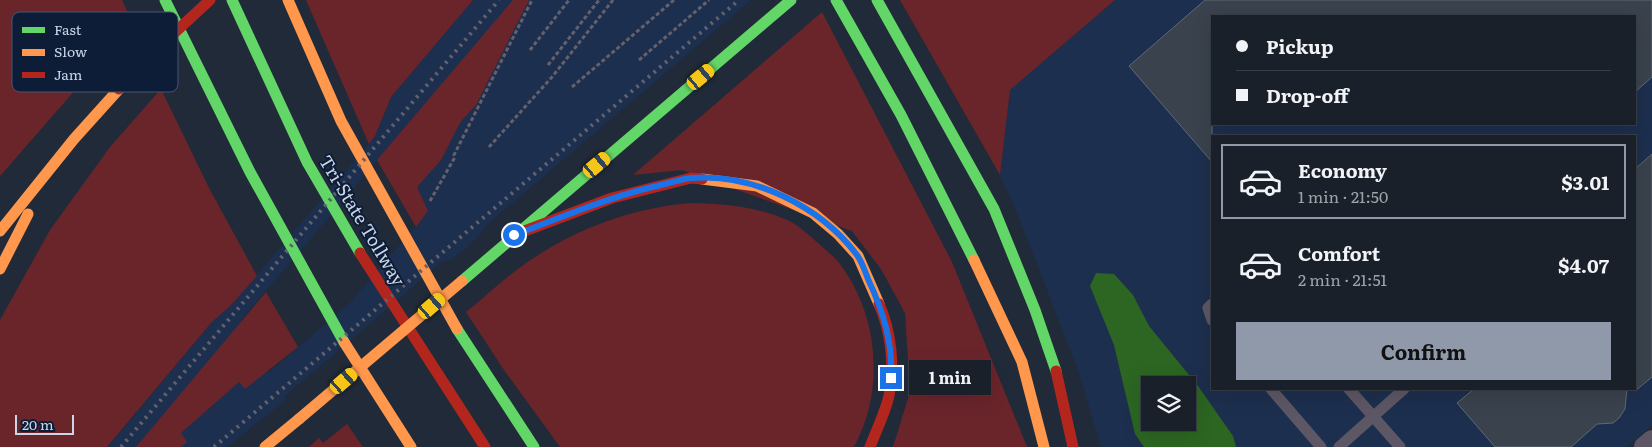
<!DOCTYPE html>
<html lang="en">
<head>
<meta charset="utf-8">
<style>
  body { margin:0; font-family:Literata,serif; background:#262d36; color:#f1f3f6; height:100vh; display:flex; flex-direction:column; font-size:19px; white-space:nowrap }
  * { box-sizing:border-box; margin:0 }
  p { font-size:16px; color:#9fa3a8 }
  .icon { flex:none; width:28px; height:28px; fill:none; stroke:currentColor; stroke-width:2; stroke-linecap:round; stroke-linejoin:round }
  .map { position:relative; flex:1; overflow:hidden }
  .panel { position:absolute; left:1211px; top:135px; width:425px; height:255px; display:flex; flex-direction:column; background:#19202a; border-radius:0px; box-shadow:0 5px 20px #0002,0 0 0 1px #373e47 }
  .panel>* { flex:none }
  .top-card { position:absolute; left:1211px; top:15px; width:425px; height:110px; border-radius:0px; box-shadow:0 5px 20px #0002,0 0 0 1px #373e47; display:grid; align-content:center; height:110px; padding:0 25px; background:#19202a }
  .buttons { position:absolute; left:1141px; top:376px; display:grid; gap:10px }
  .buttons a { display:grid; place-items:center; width:55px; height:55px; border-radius:0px; background:#19202a; box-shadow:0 5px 20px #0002,0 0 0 1px #373e47; font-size:25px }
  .scale { position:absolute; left:15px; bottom:12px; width:59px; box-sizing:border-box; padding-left:5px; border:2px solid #cad5e7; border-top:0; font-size:14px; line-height:18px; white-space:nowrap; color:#cad5e7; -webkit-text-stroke:4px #0e1d37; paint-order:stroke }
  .end { position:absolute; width:22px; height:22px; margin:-11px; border:6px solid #1a73e8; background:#fff; box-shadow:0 0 0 2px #fff }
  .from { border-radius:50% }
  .bubble { position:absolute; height:35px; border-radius:0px; background:#19202a; box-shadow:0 5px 20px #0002,0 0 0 1px #373e47; font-size:16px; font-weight:700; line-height:35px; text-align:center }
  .car { position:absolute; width:15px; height:30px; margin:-15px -8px; border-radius:6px; box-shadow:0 0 4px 1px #0007; background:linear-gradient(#f5c518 24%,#345 0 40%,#f5c518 0 76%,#345 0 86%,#f5c518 0) }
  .top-card b { display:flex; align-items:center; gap:18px; height:48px; font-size:19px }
  .top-card b+b { border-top:1px solid #373e47 }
  .top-card i { width:12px; height:12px; background:#f1f3f6 }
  ul { padding:9px 0 0; list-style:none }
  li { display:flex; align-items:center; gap:15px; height:75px; margin:0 10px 8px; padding:0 15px; border:2px solid transparent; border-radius:0px }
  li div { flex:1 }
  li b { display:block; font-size:19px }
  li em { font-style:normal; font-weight:700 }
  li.current { border-color:#8f99aa }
  li>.icon { width:45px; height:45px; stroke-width:1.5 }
  .primary-button { display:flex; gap:10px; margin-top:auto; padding:10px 25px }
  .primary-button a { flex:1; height:58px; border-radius:0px; background:#8f99aa; color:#111; font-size:20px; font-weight:700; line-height:58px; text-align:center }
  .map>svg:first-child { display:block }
</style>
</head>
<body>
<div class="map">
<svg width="1652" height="447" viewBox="0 0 1652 447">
  <rect width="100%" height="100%" fill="#212a38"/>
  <g fill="#1d2f4e" fill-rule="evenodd">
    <path d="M473 0H751L490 222 468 247 449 261 444 260 284 397 287 399 227 447H108L211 323 232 304 369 144 375 136 391 97ZM384 153 422 219 349 304 269 372 241 320Z"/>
    <path d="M1115 0H1652V425L1627 447H1101L1078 370 1015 208 1000 175 1010 90ZM1212 16H1635V124H1212ZM1212 136H1635V389H1212ZM1150 385H1188V422H1150Z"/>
  </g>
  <g fill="#6a252b">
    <polygon points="0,0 122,0 134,26 104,57 0,176"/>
    <polygon points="306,0 473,0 391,97 375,136 369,144"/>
    <polygon points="513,0 529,0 476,105 461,121 441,160 417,187 428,211 416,227 377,160"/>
    <polygon points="900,0 1115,0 1010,90 1000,175"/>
    <polygon points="822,12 952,262 1027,447 893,447 910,392 905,313 881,269 852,231 682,170 633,175"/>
    <polygon points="161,89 209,188 257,276 232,304 211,323 107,447 0,447 0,320 50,230 110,147"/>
    <path d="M691 203C724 204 756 206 787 220 798 225 809 235 818 243 825 250 834 256 840 264 879 316 885 390 854 447H560L504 370 466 312C485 297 502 280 522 266 572 230 630 208 691 203Z"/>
    <polygon points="266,292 298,347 245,389 239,382 181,433 187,442 181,447 136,447"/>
    <polygon points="347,424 363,447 309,447 319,438 323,443"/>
  </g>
  <path fill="#2c6622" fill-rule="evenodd" d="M1096 273 1114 274 1133 295 1149 326 1198 386 1233 436 1236 447H1144L1135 434 1114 345 1090 286ZM1150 385H1188V422H1150Z"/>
  <g fill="#3a424d" stroke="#616976">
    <polygon points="1205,0 1652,0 1652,77 1635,92 1635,16 1212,16 1212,162 1129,66"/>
    <polygon points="1652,154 1652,377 1635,391 1635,169"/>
    <polygon points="1474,389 1627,389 1625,409 1619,418 1613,423 1597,424 1571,447 1495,447 1457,403"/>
  </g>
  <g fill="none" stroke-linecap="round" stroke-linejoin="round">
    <g stroke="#64616d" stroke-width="3" stroke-dasharray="4 2.5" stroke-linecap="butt">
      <polyline points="530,50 569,0"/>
      <polyline points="639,60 709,0"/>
      <polyline points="548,65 599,0"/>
      <polyline points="572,87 674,0"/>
      <polyline points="489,147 552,77 613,0"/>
      <polyline points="430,201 455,157 454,155 532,0"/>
    </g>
    <g stroke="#5d5664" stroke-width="11">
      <polyline points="1212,304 1208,308 1212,320"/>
      <polyline points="1271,389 1321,447"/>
      <polyline points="1349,389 1400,447"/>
      <polyline points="1339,447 1404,389"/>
    </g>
    <polyline stroke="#5d5664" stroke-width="22" points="1645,447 1652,441"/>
    <g stroke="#63d668" stroke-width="11">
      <polyline points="165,0 250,172 344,342"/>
      <polyline points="232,0 307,162 360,253"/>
      <polyline points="836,0 901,115 974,260"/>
      <polyline points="877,0 994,209 1035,310 1056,371"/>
      <polyline points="462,281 791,0"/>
      <polyline points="457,329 534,447"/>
    </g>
    <g stroke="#ff974d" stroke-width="11">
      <polyline points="288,0 341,121 457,329"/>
      <polyline points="702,179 757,186 813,213 838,234 858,256 879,304"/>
      <polyline points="0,231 74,139 119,89"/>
      <polyline points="974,260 1022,362 1044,447"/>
      <polyline points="0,269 28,214"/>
      <polyline points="344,342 411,447"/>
      <polyline points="265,447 299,419"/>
    </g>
    <g stroke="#b3261e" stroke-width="11">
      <polyline points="514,235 612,198 691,178 702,179"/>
      <polyline points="360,253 485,447"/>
      <polyline points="1056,371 1073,447"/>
      <path d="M870 447C876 431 885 413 889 396 895 366 891 331 879 304"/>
    </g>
    <g stroke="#62616d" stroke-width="4" stroke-dasharray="2.5 5" stroke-linecap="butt">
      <polyline points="121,447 499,0"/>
      <polyline points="214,447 739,0"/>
    </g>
    <polyline stroke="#ff974d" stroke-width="11" points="299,419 462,281"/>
    <polyline stroke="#b3261e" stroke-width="11" points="119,89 157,49 210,0"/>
  </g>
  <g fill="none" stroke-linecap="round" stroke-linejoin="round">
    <path stroke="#1a73e8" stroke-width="6" d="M514 235C563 217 611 196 661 185 671 183 681 179 691 178 753 173 820 206 857 255 862 262 865 271 868 279 883 311 893 342 891 378"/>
  </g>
  <g text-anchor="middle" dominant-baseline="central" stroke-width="4" stroke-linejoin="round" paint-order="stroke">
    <g font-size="18" fill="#cad5e7" stroke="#0e1d37">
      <text transform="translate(363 220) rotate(59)">Tri-State Tollway</text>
    </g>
  </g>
  <rect x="12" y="12" width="166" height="80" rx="8" fill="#0e1d37" stroke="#46546c" stroke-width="1"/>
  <rect x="22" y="27" width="23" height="6" fill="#63d668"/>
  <rect x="22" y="49" width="23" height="7" fill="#ff974d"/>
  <rect x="22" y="72" width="23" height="6" fill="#b3261e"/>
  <g font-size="14" fill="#cad5e7">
    <text x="54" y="35">Fast</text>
    <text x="54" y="57">Slow</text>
    <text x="54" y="80">Jam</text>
  </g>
</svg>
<div class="buttons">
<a><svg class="icon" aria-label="layers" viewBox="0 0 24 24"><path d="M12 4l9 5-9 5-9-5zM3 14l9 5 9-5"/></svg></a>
</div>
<div class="scale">20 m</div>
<i class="end from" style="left:514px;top:235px"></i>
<i class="end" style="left:891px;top:378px"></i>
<div class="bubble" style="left:909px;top:360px;width:82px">1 min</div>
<i class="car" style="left:701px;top:77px;rotate:50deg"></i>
<i class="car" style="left:597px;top:165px;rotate:50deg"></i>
<i class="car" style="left:432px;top:306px;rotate:49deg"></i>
<i class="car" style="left:344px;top:381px;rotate:49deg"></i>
<div class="top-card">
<b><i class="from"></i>Pickup</b>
<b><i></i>Drop-off</b>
</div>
<section class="panel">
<ul>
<li class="current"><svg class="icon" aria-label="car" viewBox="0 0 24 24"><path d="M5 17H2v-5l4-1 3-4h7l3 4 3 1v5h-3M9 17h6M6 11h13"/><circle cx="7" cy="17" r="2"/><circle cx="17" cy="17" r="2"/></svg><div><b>Economy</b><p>1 min · 21:50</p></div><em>$3.01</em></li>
<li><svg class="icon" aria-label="car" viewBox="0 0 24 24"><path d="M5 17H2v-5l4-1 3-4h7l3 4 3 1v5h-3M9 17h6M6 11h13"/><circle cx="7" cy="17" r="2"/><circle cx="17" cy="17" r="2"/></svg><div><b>Comfort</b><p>2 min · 21:51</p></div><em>$4.07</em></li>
</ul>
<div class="primary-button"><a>Confirm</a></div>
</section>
</div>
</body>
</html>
